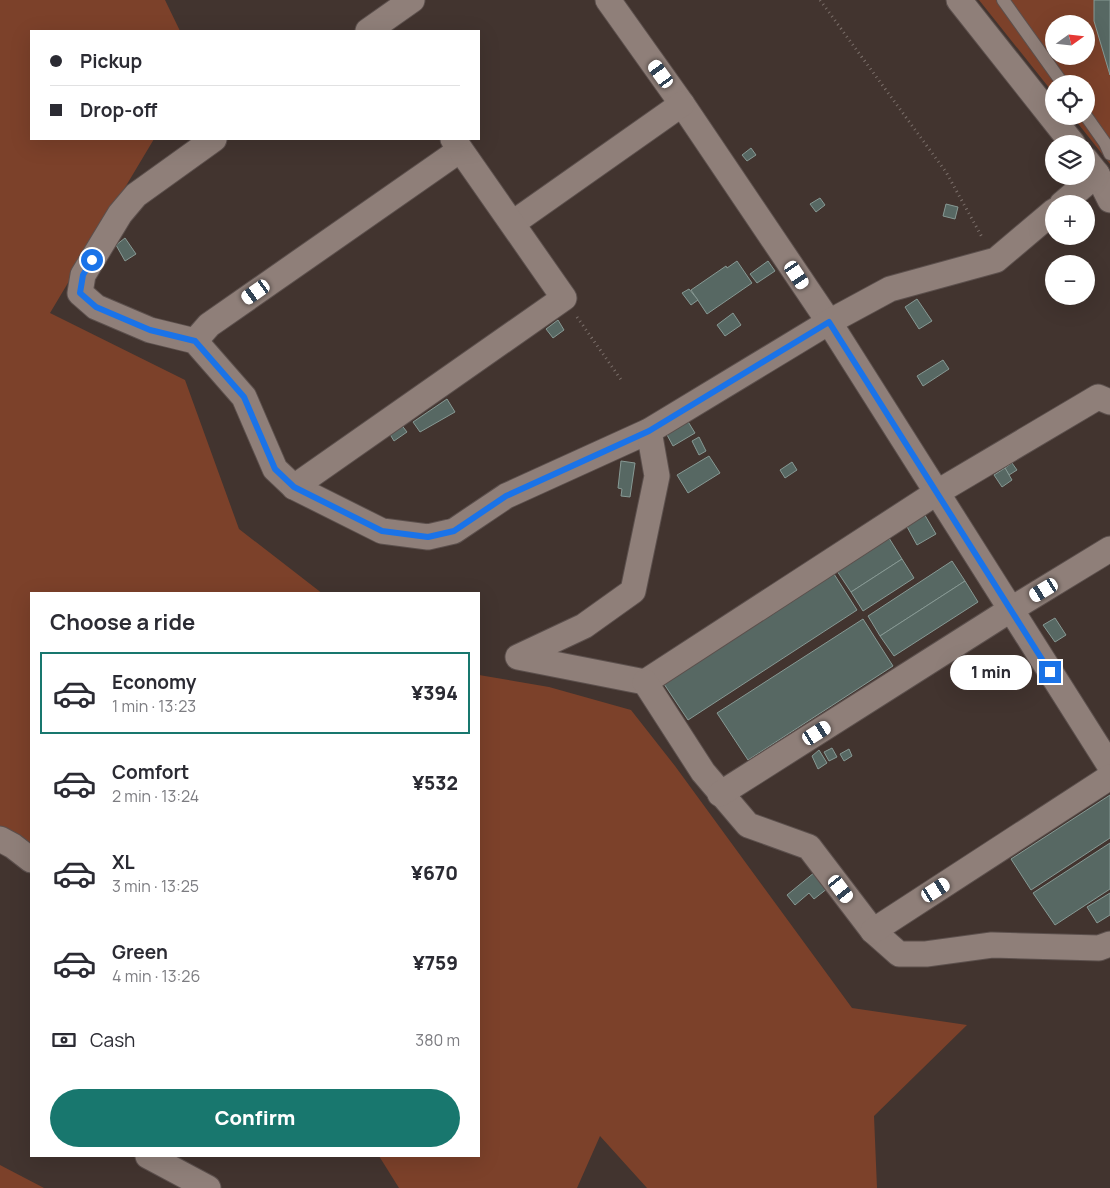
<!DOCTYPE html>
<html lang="en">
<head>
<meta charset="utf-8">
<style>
  body { margin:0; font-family:Manrope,sans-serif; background:#f7f7f7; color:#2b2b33; height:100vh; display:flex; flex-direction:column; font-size:19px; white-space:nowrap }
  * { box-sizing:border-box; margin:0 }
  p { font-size:16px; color:#7c7c81 }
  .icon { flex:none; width:28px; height:28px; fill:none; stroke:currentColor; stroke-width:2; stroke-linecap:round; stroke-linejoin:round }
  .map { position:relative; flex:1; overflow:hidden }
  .panel { position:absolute; left:30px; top:592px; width:450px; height:565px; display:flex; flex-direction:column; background:#fff; border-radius:0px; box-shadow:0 5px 20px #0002 }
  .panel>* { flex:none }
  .top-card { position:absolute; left:30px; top:30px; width:450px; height:110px; border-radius:0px; box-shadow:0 5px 20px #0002; display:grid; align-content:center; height:110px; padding:0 20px; background:#fff }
  .needle { width:32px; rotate:75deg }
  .tools { position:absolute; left:1045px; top:15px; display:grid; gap:10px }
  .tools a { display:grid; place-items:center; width:50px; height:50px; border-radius:50%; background:#fff; box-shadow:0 5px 20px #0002; font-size:25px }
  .end { position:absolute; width:22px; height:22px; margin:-11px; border:6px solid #1a73e8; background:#fff; box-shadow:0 0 0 2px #fff }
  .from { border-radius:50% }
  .bubble { position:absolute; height:35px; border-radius:18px; background:#fff; box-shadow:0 5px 20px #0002; font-size:16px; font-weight:800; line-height:35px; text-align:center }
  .car { position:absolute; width:15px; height:30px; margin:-15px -8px; border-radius:6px; box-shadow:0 0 4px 1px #0007; background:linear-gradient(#fff 24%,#345 0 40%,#fff 0 76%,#345 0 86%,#fff 0) }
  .top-card b { display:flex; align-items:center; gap:18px; height:48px; font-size:19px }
  .top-card b+b { border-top:1px solid #e1e1e2 }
  .top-card i { width:12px; height:12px; background:#2b2b33 }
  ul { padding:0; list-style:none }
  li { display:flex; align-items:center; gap:15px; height:82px; margin:0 10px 8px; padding:0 10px; border:2px solid transparent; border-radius:0px }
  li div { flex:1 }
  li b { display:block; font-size:19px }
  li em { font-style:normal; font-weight:800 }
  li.on { border-color:#18776e }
  li>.icon { width:45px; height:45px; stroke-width:1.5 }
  h2 { padding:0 20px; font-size:22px; line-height:60px }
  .pay { display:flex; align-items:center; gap:12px; height:55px; padding:0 20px; font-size:19px }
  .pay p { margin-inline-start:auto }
  .button { display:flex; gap:10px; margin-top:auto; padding:10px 20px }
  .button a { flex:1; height:58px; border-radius:30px; background:#18776e; color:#fff; font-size:20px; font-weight:800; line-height:58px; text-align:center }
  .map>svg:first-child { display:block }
</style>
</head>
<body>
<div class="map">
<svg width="1110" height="1188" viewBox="0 0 1110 1188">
  <rect width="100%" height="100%" fill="#42342f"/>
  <g fill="#7c412a" fill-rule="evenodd">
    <polygon points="0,0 165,0 180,31 31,31 31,139 154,139 50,313 185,380 239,529 323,594 31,594 31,856 0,832"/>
    <path d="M979 0H1110V164L1072 116H1086V84H1054V94ZM1054 24H1086V56H1054Z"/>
    <polygon points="479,675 549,687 631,710 675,766 852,1008 967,1025 874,1116 877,1188 647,1188 600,1136 577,1188 399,1188 379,1156 479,1156"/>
    <polygon points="0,1165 44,1188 0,1188"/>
  </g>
  <g fill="#576863" stroke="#879994">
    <polygon points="1094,0 1110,0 1110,75 1094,21"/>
    <polygon points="751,148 756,155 747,161 742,155"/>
    <polygon points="820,198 825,205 816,212 810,204"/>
    <polygon points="946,204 958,207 955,219 943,216"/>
    <polygon points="125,238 136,254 125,261 116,245"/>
    <polygon points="737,261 752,283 707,314 691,290 726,266 727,268"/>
    <polygon points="768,261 775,271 757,283 750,274"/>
    <polygon points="689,289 698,300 691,305 682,293"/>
    <polygon points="917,299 932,321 919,329 905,307"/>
    <polygon points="733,313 741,325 725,336 717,325"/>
    <polygon points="558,320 564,330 553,338 546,329"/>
    <polygon points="943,360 949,369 923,386 917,376"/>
    <polygon points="447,399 455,412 420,432 413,422"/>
    <polygon points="687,420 695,433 673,446 666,433"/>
    <polygon points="400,423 407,432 394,441 388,431"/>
    <polygon points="699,437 706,451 699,455 692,441"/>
    <polygon points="709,456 720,473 688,493 677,475"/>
    <polygon points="621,461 635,463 630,497 621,496 622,489 618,488"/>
    <polygon points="792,462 797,470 785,478 780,470"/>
    <polygon points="1012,463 1017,470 1009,475 1005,468"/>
    <polygon points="1005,468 1012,480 1002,487 994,475"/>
    <polygon points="923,512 936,534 917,545 905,523"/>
    <polygon points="889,538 902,559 851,592 837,571"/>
    <polygon points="902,559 914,578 863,611 851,592"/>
    <polygon points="952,561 965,581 880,636 868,616"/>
    <polygon points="834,574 857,610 688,720 664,684"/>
    <polygon points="965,581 978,602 894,656 880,636"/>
    <polygon points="1055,618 1066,635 1055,642 1043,625"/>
    <polygon points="863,619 893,666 748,760 717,713"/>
    <polygon points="832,748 837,757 829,761 824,752"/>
    <polygon points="849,749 852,756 844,761 840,754"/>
    <polygon points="819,750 827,763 818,769 812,756"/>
    <polygon points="1110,795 1110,838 1031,890 1011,859"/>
    <polygon points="1110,843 1110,889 1055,925 1033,893"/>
    <polygon points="815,872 828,888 814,899 809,893 795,905 787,895"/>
    <polygon points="1110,893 1110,915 1097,923 1087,907"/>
  </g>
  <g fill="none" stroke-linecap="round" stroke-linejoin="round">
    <defs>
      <g id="service">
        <polyline points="1003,0 1063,84"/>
        <polyline points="1086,116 1105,143 1110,154"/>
      </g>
      <g id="minor">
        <polyline points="608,0 682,104 829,322 1110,766"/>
        <polyline points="959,0 1073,144"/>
        <polyline points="368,31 412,0"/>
        <polyline points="214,139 136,195 120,214 83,275 80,293 96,307 150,330 195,341 244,397 275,469 294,487 382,531 428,537 454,531 506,496 649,431 829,322 890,289 996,260 1054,211"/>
        <polyline points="1086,160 1097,174 1110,200"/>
        <polyline points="1062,204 1097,174"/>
        <polyline points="513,223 682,104"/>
        <polyline points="195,341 209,325 460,150"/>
        <polyline points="649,431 657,476 633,591 584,626 518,657 645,682 936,493 1098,397 1110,402"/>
        <polyline points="294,487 564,298 453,139"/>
        <polyline points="645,682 703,772 748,825 809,847 873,931 899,954 926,954 992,945 1099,948 1110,944"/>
        <polyline points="720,794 1010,610 1110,549"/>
        <polyline points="0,839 13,846 31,860"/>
        <polyline points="873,931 1110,777"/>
        <polyline points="148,1156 208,1188"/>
      </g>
    </defs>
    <use href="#service" stroke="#5c504d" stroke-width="14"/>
    <use href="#minor" stroke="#5c504d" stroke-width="27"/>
    <g stroke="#7c706b" stroke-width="3" stroke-dasharray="1 4" stroke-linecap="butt">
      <polyline points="820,0 946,172 983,239"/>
      <polyline points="577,317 622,381"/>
    </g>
    <use href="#service" stroke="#8f7f79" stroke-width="12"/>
    <use href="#minor" stroke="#8f7f79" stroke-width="25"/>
  </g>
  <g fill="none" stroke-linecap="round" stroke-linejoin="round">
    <polyline stroke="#1a73e8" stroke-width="6" points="92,260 83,275 80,293 96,307 150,330 195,341 244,397 275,469 294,487 382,531 428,537 454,531 506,496 649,431 829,322 1050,672"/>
  </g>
</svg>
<div class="tools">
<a><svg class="needle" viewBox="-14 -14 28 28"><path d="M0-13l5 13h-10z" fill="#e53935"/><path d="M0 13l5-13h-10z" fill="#7c7c81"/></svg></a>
<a><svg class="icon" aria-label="locate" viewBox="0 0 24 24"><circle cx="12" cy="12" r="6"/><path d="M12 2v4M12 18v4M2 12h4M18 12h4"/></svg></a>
<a><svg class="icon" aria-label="layers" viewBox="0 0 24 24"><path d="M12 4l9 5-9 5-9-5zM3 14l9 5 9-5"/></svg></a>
<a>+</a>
<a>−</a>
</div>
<i class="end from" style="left:92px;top:260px"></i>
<i class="end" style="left:1050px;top:672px"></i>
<div class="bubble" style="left:950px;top:655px;width:82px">1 min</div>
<i class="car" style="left:661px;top:74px;rotate:324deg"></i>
<i class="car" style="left:797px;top:275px;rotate:146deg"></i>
<i class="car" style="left:256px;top:292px;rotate:235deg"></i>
<i class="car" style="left:1044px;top:590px;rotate:239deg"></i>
<i class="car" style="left:817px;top:733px;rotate:58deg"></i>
<i class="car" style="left:841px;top:889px;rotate:143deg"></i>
<i class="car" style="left:936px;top:890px;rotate:57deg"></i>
<div class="top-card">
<b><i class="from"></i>Pickup</b>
<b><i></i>Drop-off</b>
</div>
<section class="panel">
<h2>Choose a ride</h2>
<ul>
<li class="on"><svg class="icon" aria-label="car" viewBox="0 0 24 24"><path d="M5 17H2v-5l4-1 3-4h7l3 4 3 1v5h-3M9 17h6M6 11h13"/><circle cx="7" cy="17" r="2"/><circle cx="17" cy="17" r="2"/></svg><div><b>Economy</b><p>1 min · 13:23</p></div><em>¥394</em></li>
<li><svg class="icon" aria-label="car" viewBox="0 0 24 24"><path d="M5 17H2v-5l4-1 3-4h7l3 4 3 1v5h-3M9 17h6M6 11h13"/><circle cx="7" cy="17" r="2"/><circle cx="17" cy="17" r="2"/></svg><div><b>Comfort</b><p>2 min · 13:24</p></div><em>¥532</em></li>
<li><svg class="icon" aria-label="car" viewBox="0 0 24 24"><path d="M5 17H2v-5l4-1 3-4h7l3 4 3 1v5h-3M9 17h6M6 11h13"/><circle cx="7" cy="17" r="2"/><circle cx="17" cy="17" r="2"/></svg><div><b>XL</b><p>3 min · 13:25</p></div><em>¥670</em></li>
<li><svg class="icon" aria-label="car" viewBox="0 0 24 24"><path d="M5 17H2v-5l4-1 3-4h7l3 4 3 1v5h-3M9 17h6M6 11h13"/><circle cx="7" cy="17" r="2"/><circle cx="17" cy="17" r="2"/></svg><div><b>Green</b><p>4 min · 13:26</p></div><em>¥759</em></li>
</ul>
<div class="pay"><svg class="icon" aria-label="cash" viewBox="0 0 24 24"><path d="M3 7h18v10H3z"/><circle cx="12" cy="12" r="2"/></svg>Cash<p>380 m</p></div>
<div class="button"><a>Confirm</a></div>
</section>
</div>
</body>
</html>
